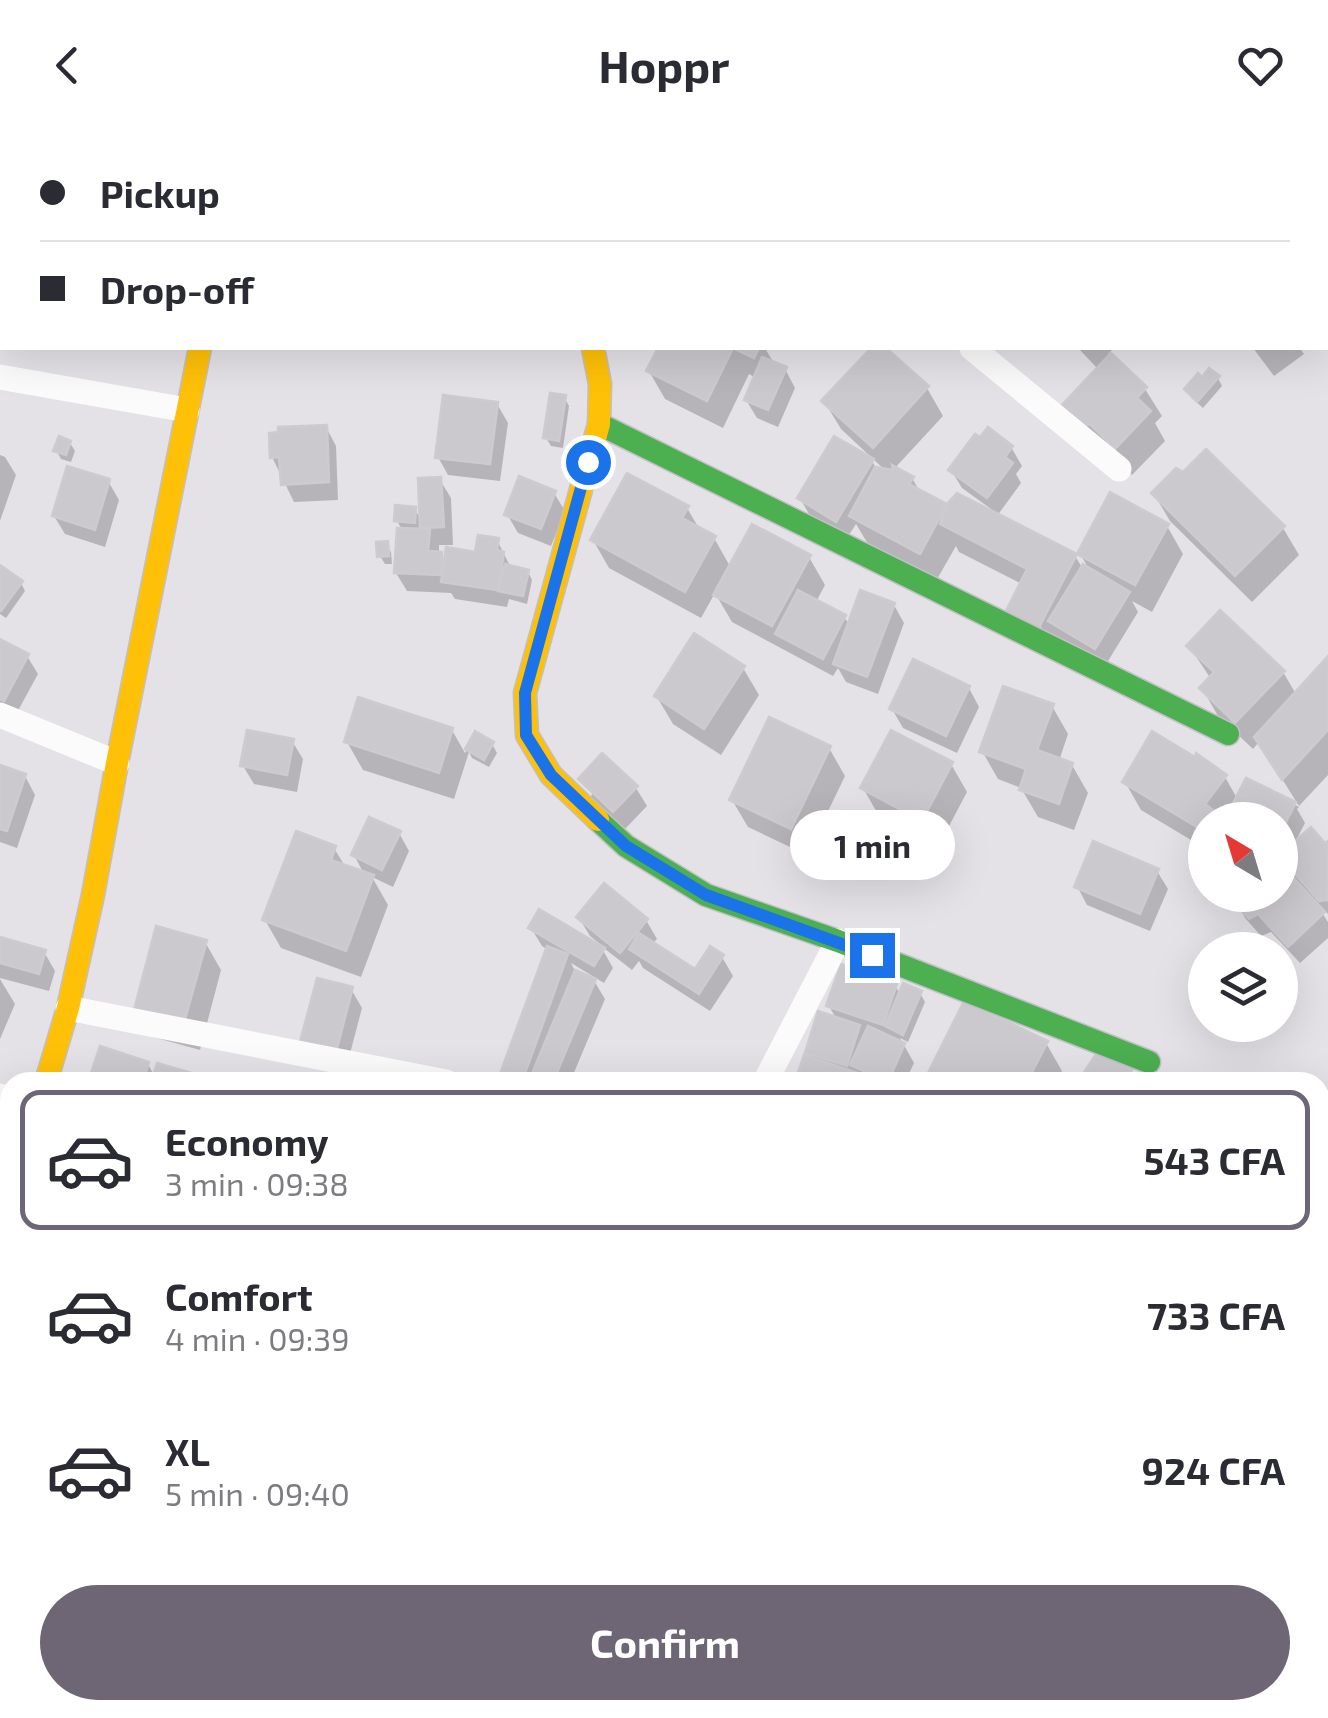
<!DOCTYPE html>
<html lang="en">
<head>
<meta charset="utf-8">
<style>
  body { margin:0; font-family:"Exo 2",sans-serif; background:#f7f7f7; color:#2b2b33; height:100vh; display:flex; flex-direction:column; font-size:38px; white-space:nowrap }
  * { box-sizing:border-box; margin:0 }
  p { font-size:32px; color:#7c7c81 }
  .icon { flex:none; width:55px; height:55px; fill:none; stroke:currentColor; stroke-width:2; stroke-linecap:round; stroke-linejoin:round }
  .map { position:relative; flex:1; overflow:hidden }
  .side { position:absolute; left:0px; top:942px; width:1330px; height:648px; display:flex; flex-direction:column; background:#fff; border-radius:30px 30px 0 0; box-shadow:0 10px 40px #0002 }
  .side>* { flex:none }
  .guide { position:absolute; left:0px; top:0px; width:1330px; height:220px; box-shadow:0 10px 40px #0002; display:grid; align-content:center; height:220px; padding:0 40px; background:#fff }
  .needle { width:65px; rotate:322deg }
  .controls { position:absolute; left:1188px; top:672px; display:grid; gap:20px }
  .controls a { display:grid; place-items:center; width:110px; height:110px; border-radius:50%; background:#fff; box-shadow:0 10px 40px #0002; font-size:50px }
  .end { position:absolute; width:45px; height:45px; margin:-22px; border:12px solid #1a73e8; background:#fff; box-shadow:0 0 0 5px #fff }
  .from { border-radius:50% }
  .bubble { position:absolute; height:70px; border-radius:35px; background:#fff; box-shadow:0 10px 40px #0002; font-size:32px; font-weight:700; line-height:70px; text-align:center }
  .guide b { display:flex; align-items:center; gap:35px; height:95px; font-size:38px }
  .guide b+b { border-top:2px solid #e1e1e2 }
  .guide i { width:25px; height:25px; background:#2b2b33 }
  ul { padding:18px 0 0; list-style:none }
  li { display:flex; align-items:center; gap:30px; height:140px; margin:0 20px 15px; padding:0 20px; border:5px solid transparent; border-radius:20px }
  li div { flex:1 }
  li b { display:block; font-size:38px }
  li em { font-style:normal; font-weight:700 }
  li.on { border-color:#6e6675 }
  li>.icon { width:90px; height:90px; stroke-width:1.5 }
  .action { display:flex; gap:20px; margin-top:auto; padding:20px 40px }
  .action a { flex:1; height:115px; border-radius:60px; background:#6e6675; color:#fff; font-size:40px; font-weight:700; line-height:115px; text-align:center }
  header { display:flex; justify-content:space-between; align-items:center; height:130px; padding:0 40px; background:#fff; font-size:45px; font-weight:700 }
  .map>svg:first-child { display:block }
</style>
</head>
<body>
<header><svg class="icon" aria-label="back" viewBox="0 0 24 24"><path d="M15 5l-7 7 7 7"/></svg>Hoppr<svg class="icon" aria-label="heart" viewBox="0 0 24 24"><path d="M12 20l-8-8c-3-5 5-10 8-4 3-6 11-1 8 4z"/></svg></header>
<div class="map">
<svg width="1328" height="1588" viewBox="0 0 1328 1588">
  <rect width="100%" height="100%" fill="#e4e2e7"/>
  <polygon fill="#cfcddf" points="586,1580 1080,1580 1078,1588 595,1588"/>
  <g fill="#0003">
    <polygon points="724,0 848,0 851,2 722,2"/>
    <polygon points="1213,0 1262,0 1261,2 1214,2"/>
    <polygon points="661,218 765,218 775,235 785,239 795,258 778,297 757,288 746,270 756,248 749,244 723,298 665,269 649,241"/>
    <polygon points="874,218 883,218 927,258 943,286 894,339 912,348 920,362 948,377 989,382 991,379 962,358 951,340 1011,317 1022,336 1016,344 1021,353 997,386 1075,426 1083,439 1086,434 1080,424 1167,396 1183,424 1152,482 1132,471 1138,482 1105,536 1054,526 1022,454 959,422 956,416 936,451 868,414 856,394 847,408 810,386 800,368 872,331 877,340 887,342 841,299 824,271"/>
    <polygon points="1078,218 1114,218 1108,224 1145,259 1162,286 1155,293 1165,311 1132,345 1107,321 1080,304 1099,240"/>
    <polygon points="1253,218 1300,218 1304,224 1274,246"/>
    <polygon points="1218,248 1222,256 1203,278 1192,268 1187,260"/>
    <polygon points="564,267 569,276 563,318 551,316 546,308"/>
    <polygon points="497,274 508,293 500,351 448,345 438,327"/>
    <polygon points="326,297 336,316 338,370 294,372 272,327 280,305"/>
    <polygon points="70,313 75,321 71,332 61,329 56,320"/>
    <polygon points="0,325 5,327 16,345 0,391"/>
    <polygon points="440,350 451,368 453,415 439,415 439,425 445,432 477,425 497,410 511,438 528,442 532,450 527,474 509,469 507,477 455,469 451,463 407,461 396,443 403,401 397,391 415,379 422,392"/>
    <polygon points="108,351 119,370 105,417 65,404 54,386"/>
    <polygon points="554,363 565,381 551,416 518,403 507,384"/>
    <polygon points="1154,364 1283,398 1299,425 1252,472 1170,391"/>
    <polygon points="687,378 700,400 714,408 731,438 809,427 825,455 816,472 844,487 850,496 894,475 904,493 878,564 846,552 838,538 833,546 732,492 715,463 701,488 609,438 593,410"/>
    <polygon points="386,414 391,422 392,434 385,434 380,426"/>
    <polygon points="0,438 21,453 25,461 6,488 0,484"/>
    <polygon points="0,512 27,526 38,544 14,588 0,580"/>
    <polygon points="1189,516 1283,542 1296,564 1328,529 1328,645 1299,676 1259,612 1253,619 1218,586 1202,558 1211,549"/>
    <polygon points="743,538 759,565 721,625 673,594 657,567"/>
    <polygon points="969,558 979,577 957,623 903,598 892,579"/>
    <polygon points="1052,576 1068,604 1059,631 1072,635 1088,663 1074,700 1038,687 1021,658 998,649 982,621"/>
    <polygon points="452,600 465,623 476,605 492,614 497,623 489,637 472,628 469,622 454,669 363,640 347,612"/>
    <polygon points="292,611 303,629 297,662 254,654 243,636"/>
    <polygon points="829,618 845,646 807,725 748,697 732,670"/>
    <polygon points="603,626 636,658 647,676 625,699 591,667"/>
    <polygon points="951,634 967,662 938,717 879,686 863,658"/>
    <polygon points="0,638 25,646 35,665 17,718 0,712"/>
    <polygon points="1225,647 1238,670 1248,651 1299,677 1297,679 1305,693 1293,716 1325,717 1328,714 1328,784 1323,779 1321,781 1328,792 1328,808 1300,833 1271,802 1261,806 1245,788 1235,769 1230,765 1280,765 1280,737 1297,752 1282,726 1286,723 1280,720 1280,690 1235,690 1233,686 1229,690 1205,690 1205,740 1196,724 1201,716 1141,680 1125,652"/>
    <polygon points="399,703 409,721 393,757 372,747 388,775 361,847 281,818 265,790 334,718 346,738 364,744 354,725"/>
    <polygon points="1157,741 1168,759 1150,801 1087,775 1077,756"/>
    <polygon points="579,788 646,790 657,809 652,814 695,842 722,827 733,846 710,881 643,838 639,831 632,840 600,815 613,838 604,853 571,833 576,843 593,849 605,869 570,952 552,952 546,950 546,952 510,952 504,941 548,820 542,816 531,798 598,817 600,814 590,806"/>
    <polygon points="0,810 44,822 55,841 49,861 0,848"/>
    <polygon points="205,812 221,840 200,920 153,907"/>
    <polygon points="0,849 15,874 0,909"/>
    <polygon points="895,856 901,865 920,863 925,872 908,912 900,908 914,933 905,952 797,952 798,950 806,952 800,943 813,931 808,922 837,890 829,876"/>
    <polygon points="351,859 362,878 346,939 313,930"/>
    <polygon points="1046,913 1062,941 1056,952 930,952 928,949"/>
    <polygon points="101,920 148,934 155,947 159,936 213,952 91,952"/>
    <polygon points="1100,923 1130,942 1136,952 1081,952"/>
  </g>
  <g fill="#cbc9ce" stroke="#cdcbd0" stroke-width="2.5">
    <polygon points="721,0 771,0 775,2 719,2"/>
    <polygon points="814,0 852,0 856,2 812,2"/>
    <polygon points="658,218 759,218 754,228 733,218 707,271 646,241"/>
    <polygon points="871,218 886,218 929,256 873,318 821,271"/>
    <polygon points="1111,223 1147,257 1137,268 1151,281 1115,319 1090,294 1082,296 1061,276"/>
    <polygon points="762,227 787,237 768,280 744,270"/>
    <polygon points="1209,238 1220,246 1197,272 1184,259 1198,243 1202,247"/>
    <polygon points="550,263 566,265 559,311 543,308"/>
    <polygon points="443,265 498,272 490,334 435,328"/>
    <polygon points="327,295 329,352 281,355 279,327 270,328 269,303 278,302 278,297"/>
    <polygon points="988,297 1013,316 1005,327 1013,333 987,368 948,340 975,304 980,307"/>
    <polygon points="59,306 71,311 66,325 53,321"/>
    <polygon points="834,306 874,329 836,392 797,368"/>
    <polygon points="1206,319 1285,396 1235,446 1151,363 1176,338 1183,342"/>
    <polygon points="892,335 914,347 909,354 947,374 920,424 849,386 875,337 893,340"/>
    <polygon points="67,336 110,349 95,400 52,386"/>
    <polygon points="627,343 689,376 682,388 716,406 685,462 590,410"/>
    <polygon points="519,346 556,361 541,399 504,385"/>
    <polygon points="441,347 444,397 420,398 418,348"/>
    <polygon points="1110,362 1169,394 1135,455 1077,424"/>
    <polygon points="957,363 1077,424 1038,499 1005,483 1027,439 940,394 947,374"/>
    <polygon points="395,375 416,377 415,393 394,391"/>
    <polygon points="752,394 811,425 772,496 713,465"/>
    <polygon points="397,398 430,399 428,421 442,422 441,445 394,443"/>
    <polygon points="478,405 499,408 497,420 504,422 498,460 441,452 446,417 475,422"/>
    <polygon points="388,411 389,426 377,427 376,412"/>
    <polygon points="505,434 529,440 523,466 498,461"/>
    <polygon points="1083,434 1130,462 1095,519 1048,491"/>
    <polygon points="0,435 23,451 1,481 0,481"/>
    <polygon points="798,460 846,485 823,529 775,504"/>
    <polygon points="860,460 895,473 867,547 833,534"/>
    <polygon points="1220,480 1285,541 1235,593 1199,558 1214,542 1186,516"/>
    <polygon points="694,503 745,536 704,599 654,566"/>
    <polygon points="0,509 29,524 4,571 0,569"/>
    <polygon points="1328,526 1328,600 1282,650 1254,607"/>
    <polygon points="913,529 970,556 946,606 889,579"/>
    <polygon points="1003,556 1054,574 1037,620 1073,633 1059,674 1019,660 1026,639 979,622"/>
    <polygon points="358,567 453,598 439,643 344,612"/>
    <polygon points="769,587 831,616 791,699 729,670"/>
    <polygon points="247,600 294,609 287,645 240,636"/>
    <polygon points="891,600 953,632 922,691 860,658"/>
    <polygon points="475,601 494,612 484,630 465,619"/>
    <polygon points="1152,601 1195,627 1196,623 1227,645 1205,674 1226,690 1205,690 1202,700 1122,652"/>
    <polygon points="602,623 638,656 613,682 578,649"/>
    <polygon points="0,635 26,644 7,701 0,699"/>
    <polygon points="1246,648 1296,672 1280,704 1280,690 1243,690 1228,683"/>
    <polygon points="369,687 401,701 382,740 351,725"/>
    <polygon points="1311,697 1325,713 1328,711 1327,770 1319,771 1280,727 1280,724"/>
    <polygon points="296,701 336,716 331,730 374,745 346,821 262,790"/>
    <polygon points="1205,708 1205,733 1193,724"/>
    <polygon points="1093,711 1159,739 1140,784 1074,757"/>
    <polygon points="1280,733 1325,782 1288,817 1258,784 1249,789 1232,770 1237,765 1280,765"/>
    <polygon points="604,753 648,789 620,823 576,787"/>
    <polygon points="539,779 605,818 594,836 528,798"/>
    <polygon points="156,796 207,810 184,893 134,880"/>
    <polygon points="639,803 695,839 710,816 724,825 699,864 629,819"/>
    <polygon points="0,807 46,820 39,844 0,833"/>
    <polygon points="547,816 568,824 523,949 501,941"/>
    <polygon points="841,834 897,854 883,895 826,876"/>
    <polygon points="575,840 596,849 553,952 546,952 531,946"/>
    <polygon points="317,848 353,857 336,922 300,912"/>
    <polygon points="903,853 922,861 903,905 885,896"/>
    <polygon points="964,871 1048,911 1027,952 997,952 989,948 987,952 932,952 925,949"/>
    <polygon points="818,881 860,895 847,936 805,923"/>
    <polygon points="868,896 905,913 888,952 850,935"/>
    <polygon points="100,916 149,932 143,952 88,952"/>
    <polygon points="1099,919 1132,940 1124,952 1078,952"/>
    <polygon points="804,925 884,952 826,952 798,943"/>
    <polygon points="157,933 222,952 151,952"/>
    <polygon points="1328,1546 1328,1588 1313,1588 1307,1580 1320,1580 1320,1553"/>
  </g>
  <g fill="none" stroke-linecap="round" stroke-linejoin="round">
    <defs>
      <g id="fast">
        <polyline points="599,294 1228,604"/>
        <polyline points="598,690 626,716 706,765 838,811 1149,932"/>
        <polyline points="0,1119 10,1081"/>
      </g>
      <g id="slow">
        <polyline points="249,0 249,2"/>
        <polyline points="593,218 600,254 599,294 525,563 527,605 551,645 598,690"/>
        <polyline points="46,952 68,878 93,765 117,633 200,218"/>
      </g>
    </defs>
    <use href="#fast" stroke="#c2bfc7" stroke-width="25"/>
    <use href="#slow" stroke="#c2bfc7" stroke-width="25"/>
    <g stroke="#fbfbfb" stroke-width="25">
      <polyline points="1136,0 1140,2"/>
      <polyline points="623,2 624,0"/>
      <polyline points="972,218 1119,339"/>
      <polyline points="0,247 187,280"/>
      <polyline points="0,585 117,633"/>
      <polyline points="68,878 446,952"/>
      <polyline points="765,952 838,811"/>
      <polyline points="0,966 10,970"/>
    </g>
    <use href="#fast" stroke="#4caf50" stroke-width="22"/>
    <use href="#slow" stroke="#ffc107" stroke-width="22"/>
  </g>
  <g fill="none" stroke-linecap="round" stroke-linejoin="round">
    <polyline stroke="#1a73e8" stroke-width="12" points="588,332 525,563 526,605 551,645 626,716 706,765 872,825"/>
  </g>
</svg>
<div class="controls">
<a><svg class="needle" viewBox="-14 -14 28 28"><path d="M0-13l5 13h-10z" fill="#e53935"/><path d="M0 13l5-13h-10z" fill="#7c7c81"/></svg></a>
<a><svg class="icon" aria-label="layers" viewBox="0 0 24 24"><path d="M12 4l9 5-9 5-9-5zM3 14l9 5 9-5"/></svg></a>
</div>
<i class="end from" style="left:588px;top:332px"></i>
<i class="end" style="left:872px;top:825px"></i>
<div class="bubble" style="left:790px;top:680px;width:165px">1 min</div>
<div class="guide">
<b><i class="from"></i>Pickup</b>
<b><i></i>Drop-off</b>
</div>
<section class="side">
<ul>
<li class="on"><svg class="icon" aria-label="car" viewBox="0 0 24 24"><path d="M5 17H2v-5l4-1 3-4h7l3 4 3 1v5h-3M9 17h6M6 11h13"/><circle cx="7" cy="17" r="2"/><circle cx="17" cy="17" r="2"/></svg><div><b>Economy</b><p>3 min · 09:38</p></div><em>543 CFA</em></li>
<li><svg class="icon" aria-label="car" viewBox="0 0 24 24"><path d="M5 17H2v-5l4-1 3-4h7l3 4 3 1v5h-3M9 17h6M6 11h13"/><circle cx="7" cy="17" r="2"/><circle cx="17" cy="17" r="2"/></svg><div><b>Comfort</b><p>4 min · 09:39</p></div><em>733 CFA</em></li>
<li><svg class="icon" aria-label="car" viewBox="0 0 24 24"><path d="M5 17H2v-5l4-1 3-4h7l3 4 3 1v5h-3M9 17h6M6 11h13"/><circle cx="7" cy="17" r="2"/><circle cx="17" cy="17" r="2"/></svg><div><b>XL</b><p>5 min · 09:40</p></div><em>924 CFA</em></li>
</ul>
<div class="action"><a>Confirm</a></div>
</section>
</div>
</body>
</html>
